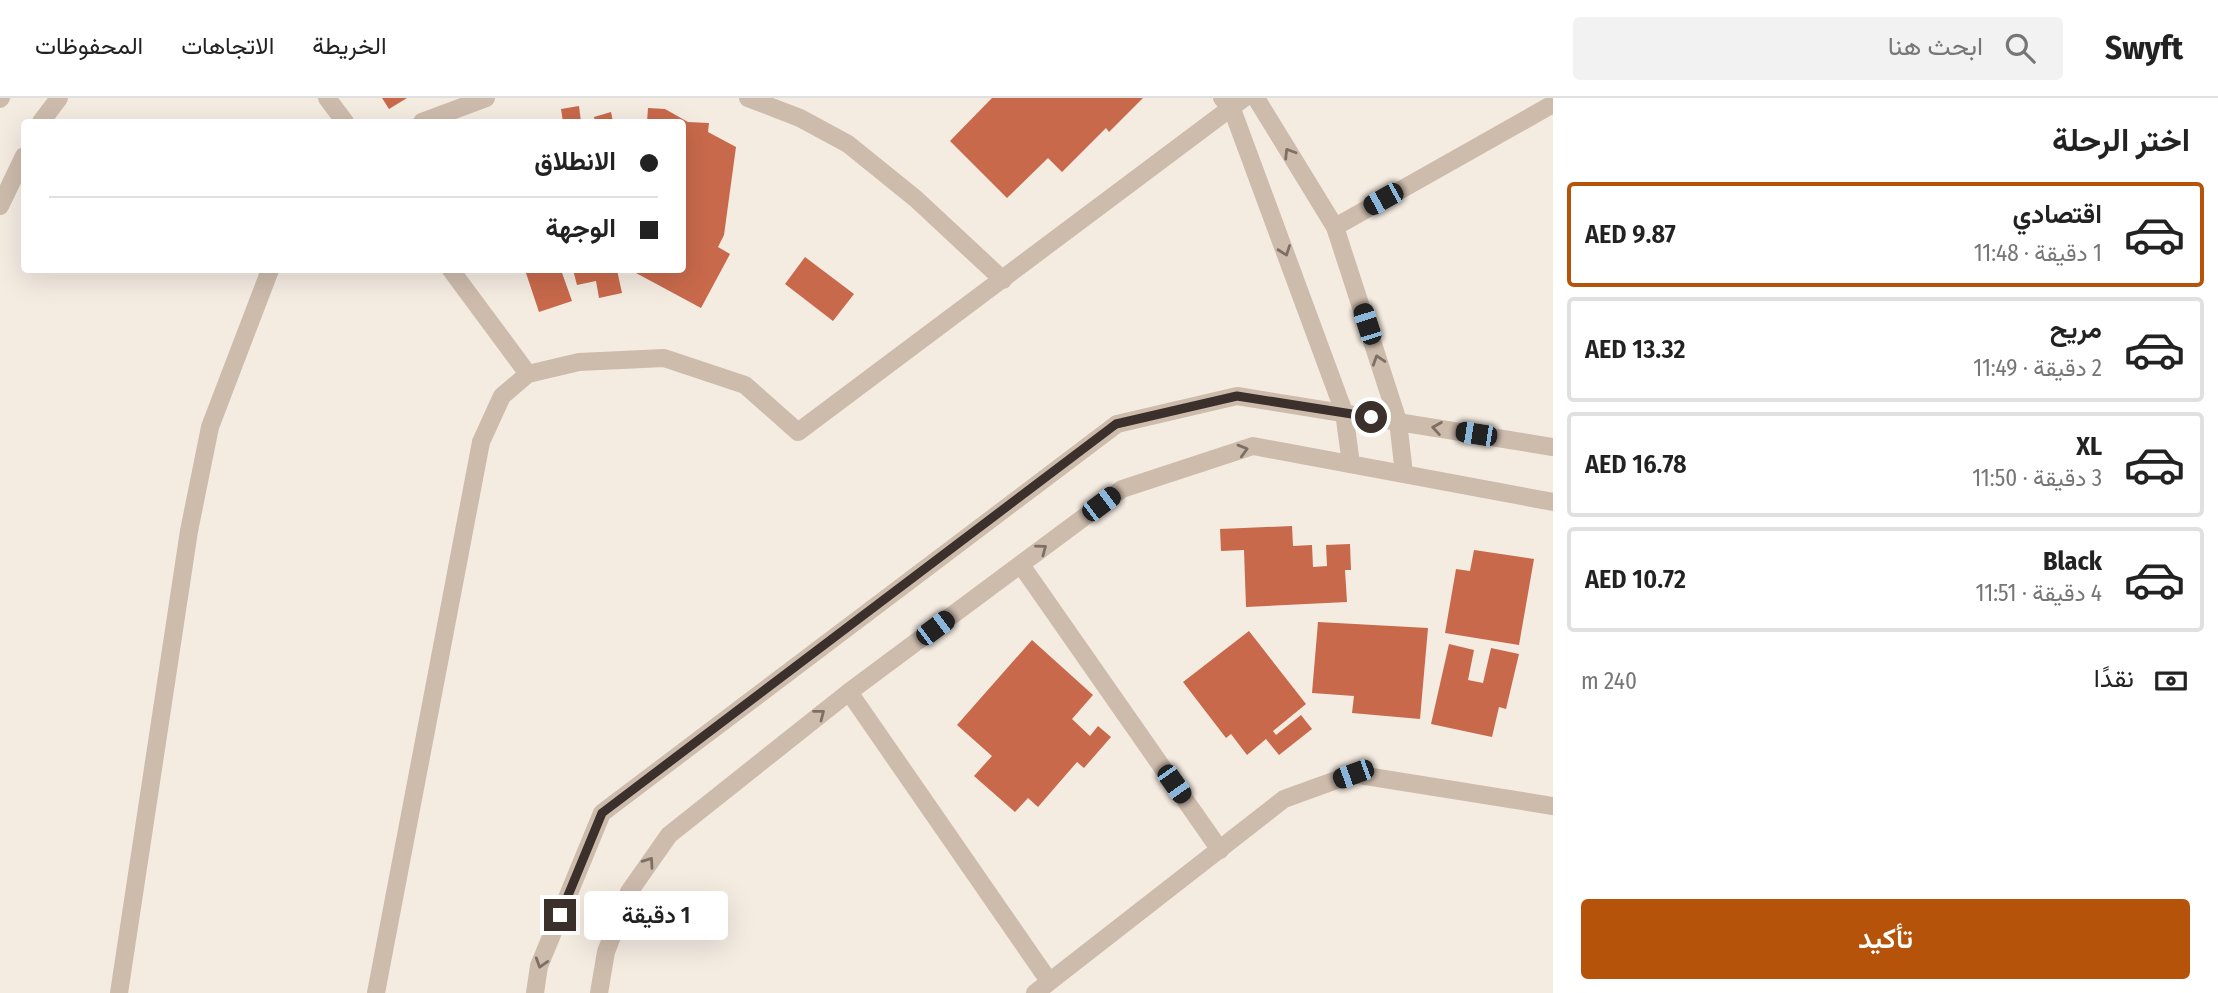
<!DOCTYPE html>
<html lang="ar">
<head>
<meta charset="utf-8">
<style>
  body { margin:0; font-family:"Fira Sans Condensed",Vazirmatn,sans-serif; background:#f2f2f2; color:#222; direction:rtl; height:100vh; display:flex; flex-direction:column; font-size:26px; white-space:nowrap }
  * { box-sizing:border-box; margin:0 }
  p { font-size:23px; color:#767676 }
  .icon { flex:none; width:38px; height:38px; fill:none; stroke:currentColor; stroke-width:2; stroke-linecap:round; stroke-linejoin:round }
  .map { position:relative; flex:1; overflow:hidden; direction:ltr }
  .panel { display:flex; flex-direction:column; background:#fff; width:665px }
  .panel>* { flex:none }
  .guide { position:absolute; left:21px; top:21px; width:665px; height:154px; border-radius:7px; box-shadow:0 7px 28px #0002; direction:rtl; display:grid; align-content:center; height:154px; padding:0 28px; background:#fff }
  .end { position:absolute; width:32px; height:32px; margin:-16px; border:9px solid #3b302b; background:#fff; box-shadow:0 0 0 4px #fff }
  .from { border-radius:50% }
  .bubble { position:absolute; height:49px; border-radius:7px; background:#fff; box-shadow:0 7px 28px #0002; font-size:23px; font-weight:600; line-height:49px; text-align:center; direction:rtl }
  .car { position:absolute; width:21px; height:42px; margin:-21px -10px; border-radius:9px; box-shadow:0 0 5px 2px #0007; background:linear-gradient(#222 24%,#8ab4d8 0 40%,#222 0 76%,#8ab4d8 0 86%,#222 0) }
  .guide b { display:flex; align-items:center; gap:24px; height:66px; font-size:26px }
  .guide b+b { border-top:2px solid #e0e0e0 }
  .guide i { width:18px; height:18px; background:#222 }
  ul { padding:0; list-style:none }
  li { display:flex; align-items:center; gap:21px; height:105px; margin:0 14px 10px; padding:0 14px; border:4px solid #e0e0e0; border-radius:7px }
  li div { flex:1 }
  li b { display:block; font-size:26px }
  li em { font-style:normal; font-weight:600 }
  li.active { border-color:#b45309 }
  li>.icon { width:63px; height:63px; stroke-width:1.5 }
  h2 { padding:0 28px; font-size:32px; line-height:84px }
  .pay { display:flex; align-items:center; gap:18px; height:77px; padding:0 28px; font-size:26px }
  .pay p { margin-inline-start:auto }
  .button { display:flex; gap:14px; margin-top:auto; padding:14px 28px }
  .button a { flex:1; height:80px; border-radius:7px; background:#b45309; color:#fff; font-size:28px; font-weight:600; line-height:80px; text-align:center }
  header { display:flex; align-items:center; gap:42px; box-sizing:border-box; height:98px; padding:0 35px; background:#fff; border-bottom:2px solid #e0e0e0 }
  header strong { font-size:33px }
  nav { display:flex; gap:38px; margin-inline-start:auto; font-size:24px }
  .search { width:490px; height:63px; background:#f2f2f2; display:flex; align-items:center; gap:18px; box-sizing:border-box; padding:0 24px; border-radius:7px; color:#767676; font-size:26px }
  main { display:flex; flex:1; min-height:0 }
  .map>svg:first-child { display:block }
</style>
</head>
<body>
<header>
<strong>Swyft</strong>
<div class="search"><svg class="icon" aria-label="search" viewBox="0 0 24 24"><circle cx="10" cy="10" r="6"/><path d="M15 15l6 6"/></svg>ابحث هنا</div>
<nav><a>الخريطة</a><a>الاتجاهات</a><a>المحفوظات</a></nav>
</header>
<main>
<section class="panel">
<h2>اختر الرحلة</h2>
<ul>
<li class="active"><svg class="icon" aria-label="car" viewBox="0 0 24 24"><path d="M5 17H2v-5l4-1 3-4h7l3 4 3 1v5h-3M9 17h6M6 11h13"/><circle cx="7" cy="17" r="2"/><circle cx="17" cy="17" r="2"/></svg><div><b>اقتصادي</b><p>1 دقيقة · 11:48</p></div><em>AED 9.87</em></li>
<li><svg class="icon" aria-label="car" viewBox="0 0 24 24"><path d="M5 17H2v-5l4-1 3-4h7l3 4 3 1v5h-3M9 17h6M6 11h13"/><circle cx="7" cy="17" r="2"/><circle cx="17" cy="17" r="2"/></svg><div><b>مريح</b><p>2 دقيقة · 11:49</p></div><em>AED 13.32</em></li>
<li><svg class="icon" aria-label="car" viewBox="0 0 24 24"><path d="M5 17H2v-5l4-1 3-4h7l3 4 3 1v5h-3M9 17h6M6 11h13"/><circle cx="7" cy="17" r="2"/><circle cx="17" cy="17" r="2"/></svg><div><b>XL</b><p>3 دقيقة · 11:50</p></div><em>AED 16.78</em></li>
<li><svg class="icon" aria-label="car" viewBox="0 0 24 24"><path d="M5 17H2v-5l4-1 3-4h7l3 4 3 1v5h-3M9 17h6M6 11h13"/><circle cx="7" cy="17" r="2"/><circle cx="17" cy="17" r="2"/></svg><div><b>Black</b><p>4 دقيقة · 11:51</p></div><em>AED 10.72</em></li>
</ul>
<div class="pay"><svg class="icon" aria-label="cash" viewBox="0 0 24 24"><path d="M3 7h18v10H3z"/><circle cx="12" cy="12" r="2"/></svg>نقدًا<p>240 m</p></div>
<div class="button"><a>تأكيد</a></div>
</section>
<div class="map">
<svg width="1553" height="895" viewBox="0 0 1553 895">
  <rect width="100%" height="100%" fill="#f4ebe1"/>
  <g fill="#c8694b">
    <polygon points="382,0 407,0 389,11"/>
    <polygon points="992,0 1143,0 1109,34 1106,30 1062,74 1048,60 1007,100 950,43"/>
    <polygon points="579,8 581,24 563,24 561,11"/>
    <polygon points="648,10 665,11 688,24 709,25 708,34 736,49 724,137 718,149 730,156 701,210 636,175 637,172 682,172 682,24 647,24"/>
    <polygon points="611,14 613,24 595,24 594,19"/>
    <polygon points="805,159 854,196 833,223 785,186"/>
    <polygon points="525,172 561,172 572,203 539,214"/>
    <polygon points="573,172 617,172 622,195 599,200 596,183 577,187"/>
    <polygon points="1292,428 1293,448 1312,447 1313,469 1327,468 1326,447 1350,446 1351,472 1345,472 1347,504 1246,509 1244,452 1221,453 1220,431"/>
    <polygon points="1474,452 1534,461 1519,547 1445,535 1456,471 1470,473"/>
    <polygon points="1318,524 1428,530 1420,621 1352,615 1354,598 1312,595"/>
    <polygon points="1249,533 1306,606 1273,633 1276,637 1301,617 1312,631 1279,657 1266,641 1247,657 1231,636 1226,640 1183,584"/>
    <polygon points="1032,542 1093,597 1072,621 1090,638 1098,628 1111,639 1084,670 1077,664 1038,709 1028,700 1015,714 974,678 992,658 957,627"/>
    <polygon points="1449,546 1474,552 1468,582 1483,585 1491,550 1519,556 1506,611 1499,609 1492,639 1431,626"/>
  </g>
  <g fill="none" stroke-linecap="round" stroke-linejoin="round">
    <g stroke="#cdbbac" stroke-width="18">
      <polyline points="327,0 345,24"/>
      <polyline points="748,0 800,20 848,46 916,101 1003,182"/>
      <polyline points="1222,0 1232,11 1344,314 1351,366"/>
      <polyline points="1256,0 1335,129 1398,323 1404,376"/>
      <polyline points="0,1 1,0"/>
      <polyline points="41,24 59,0"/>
      <polyline points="422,24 486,0"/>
      <polyline points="0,108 24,58"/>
      <polyline points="1335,129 1553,6"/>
      <polyline points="451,172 528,276"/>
      <polyline points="1021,467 1220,752"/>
      <polyline points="849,594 1049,883"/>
      <polyline points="119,895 189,433 210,329 270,172"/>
      <polyline points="376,895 481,344 502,298 528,276 579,264 664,260 745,287 798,334 1244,0"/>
      <polyline points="535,895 539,868 602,715 1117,326 1237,298 1553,349"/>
      <polyline points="599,895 606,854 629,794 669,737 849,594 1122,391 1253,348 1553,404"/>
      <polyline points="1035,895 1284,701 1353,676 1553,708"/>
    </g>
  </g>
  <defs><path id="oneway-chevron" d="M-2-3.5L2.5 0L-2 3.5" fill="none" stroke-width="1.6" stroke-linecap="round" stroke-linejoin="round" transform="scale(1.75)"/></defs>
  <g stroke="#7d6f65">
    <use href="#oneway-chevron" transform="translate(1289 55) rotate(-122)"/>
    <use href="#oneway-chevron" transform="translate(1285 153) rotate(70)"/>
    <use href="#oneway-chevron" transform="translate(1378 262) rotate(-108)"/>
    <use href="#oneway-chevron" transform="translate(1437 330) rotate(-171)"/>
    <use href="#oneway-chevron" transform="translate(1243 352) rotate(-16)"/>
    <use href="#oneway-chevron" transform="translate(1042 451) rotate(-37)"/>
    <use href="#oneway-chevron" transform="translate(820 616) rotate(-38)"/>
    <use href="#oneway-chevron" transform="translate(649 764) rotate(-55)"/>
    <use href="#oneway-chevron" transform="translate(541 865) rotate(107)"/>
  </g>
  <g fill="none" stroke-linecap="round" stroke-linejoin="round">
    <polyline stroke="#3b302b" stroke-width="9" points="560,817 602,715 1116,326 1237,298 1371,319"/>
  </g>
</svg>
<i class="end from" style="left:1371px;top:319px"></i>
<i class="end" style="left:560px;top:817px"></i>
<div class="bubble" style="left:584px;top:793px;width:144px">1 دقيقة</div>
<i class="car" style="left:1383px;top:101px;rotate:241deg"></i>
<i class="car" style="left:1367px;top:226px;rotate:342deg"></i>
<i class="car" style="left:1476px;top:336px;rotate:279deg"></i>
<i class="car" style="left:1101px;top:406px;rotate:53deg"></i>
<i class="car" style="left:935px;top:530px;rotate:53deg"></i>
<i class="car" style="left:1353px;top:676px;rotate:250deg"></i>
<i class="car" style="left:1174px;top:686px;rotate:145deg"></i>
<div class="guide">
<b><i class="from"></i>الانطلاق</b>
<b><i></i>الوجهة</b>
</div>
</div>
</main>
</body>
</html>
